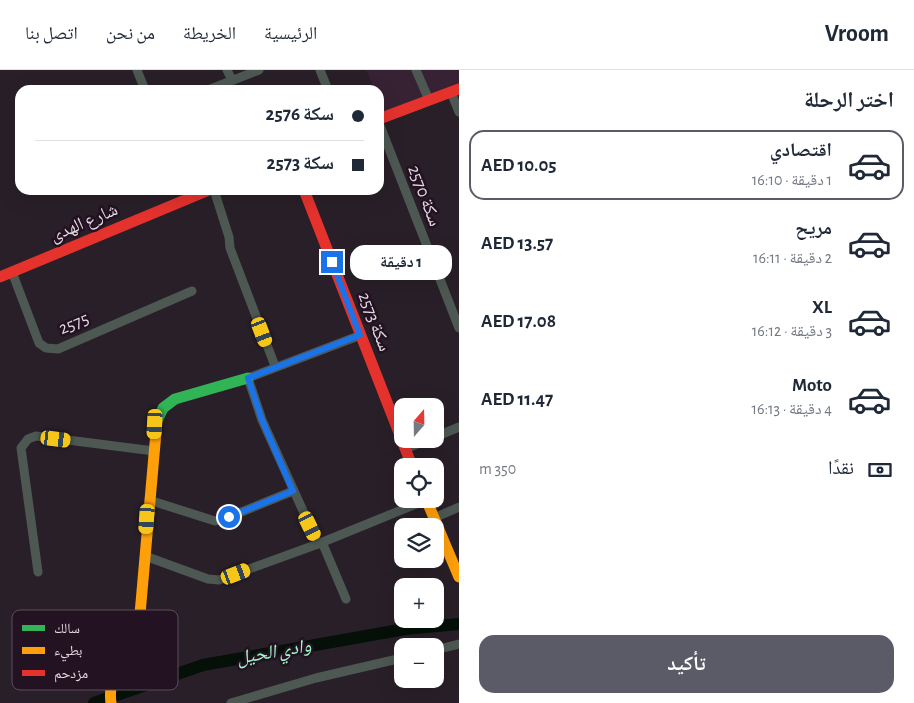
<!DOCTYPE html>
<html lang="ar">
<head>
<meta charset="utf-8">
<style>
  body { margin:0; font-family:"Alegreya Sans","Noto Naskh Arabic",sans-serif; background:#f6f6f7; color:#1f2937; direction:rtl; height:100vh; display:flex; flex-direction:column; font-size:19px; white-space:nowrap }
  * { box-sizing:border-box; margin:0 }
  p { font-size:16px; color:#747a83 }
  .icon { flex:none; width:28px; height:28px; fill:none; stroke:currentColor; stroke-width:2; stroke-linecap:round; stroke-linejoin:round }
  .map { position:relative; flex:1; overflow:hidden; direction:ltr }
  .panel { display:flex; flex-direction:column; background:#fff; width:455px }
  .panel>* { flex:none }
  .guide { position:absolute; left:15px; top:15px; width:369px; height:110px; border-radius:15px; box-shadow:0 5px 20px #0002; direction:rtl; display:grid; align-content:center; height:110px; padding:0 20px; background:#fff }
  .needle { width:32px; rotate:20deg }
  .tools { position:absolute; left:394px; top:328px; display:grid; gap:10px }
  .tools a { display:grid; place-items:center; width:50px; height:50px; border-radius:10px; background:#fff; box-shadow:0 5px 20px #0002; font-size:25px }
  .end { position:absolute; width:22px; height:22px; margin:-11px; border:6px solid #1a73e8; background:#fff; box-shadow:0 0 0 2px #fff }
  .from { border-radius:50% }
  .bubble { position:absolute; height:35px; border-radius:15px; background:#fff; box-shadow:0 5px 20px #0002; font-size:16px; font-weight:700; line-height:35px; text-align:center; direction:rtl }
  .car { position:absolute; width:15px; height:30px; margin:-15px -8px; border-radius:6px; box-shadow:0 0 4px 1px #0007; background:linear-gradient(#f5c518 24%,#345 0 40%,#f5c518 0 76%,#345 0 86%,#f5c518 0) }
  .guide b { display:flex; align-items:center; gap:18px; height:48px; font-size:19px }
  .guide b+b { border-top:1px solid #e0e1e3 }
  .guide i { width:12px; height:12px; background:#1f2937 }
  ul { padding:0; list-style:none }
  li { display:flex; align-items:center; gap:15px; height:70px; margin:0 10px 8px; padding:0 10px; border:2px solid transparent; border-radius:15px }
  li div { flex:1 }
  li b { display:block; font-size:19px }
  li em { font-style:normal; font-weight:700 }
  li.active { border-color:#5b5b67 }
  li>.icon { width:45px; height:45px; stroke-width:1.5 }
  h2 { padding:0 20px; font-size:22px; line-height:60px }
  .pay { display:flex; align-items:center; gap:12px; height:55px; padding:0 20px; font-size:19px }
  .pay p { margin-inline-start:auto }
  .cta { display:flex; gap:10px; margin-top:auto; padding:10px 20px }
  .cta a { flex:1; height:58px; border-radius:15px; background:#5b5b67; color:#fff; font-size:20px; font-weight:700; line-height:58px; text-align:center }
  header { display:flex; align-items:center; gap:30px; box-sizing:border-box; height:70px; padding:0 25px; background:#fff; border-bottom:1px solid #e0e1e3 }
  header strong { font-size:24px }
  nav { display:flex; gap:28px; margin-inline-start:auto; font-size:18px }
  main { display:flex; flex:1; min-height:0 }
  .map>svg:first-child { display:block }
</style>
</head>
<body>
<header>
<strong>Vroom</strong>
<nav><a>الرئيسية</a><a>الخريطة</a><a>من نحن</a><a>اتصل بنا</a></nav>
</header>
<main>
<section class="panel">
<h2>اختر الرحلة</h2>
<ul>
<li class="active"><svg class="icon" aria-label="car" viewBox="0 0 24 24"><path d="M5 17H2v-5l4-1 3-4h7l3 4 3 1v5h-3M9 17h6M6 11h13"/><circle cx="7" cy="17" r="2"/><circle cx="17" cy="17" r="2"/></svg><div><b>اقتصادي</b><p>1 دقيقة · 16:10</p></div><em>AED 10.05</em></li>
<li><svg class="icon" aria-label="car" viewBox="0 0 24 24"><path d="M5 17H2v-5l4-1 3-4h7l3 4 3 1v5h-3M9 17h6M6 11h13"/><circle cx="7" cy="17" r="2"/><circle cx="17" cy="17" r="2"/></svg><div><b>مريح</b><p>2 دقيقة · 16:11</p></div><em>AED 13.57</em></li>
<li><svg class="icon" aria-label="car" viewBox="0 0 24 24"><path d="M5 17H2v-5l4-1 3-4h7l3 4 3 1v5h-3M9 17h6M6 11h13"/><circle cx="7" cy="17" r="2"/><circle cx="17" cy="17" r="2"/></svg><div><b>XL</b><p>3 دقيقة · 16:12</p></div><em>AED 17.08</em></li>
<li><svg class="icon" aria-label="car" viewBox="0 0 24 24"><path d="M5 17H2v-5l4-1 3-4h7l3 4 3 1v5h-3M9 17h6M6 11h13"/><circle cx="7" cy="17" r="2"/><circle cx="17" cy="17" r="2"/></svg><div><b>Moto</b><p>4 دقيقة · 16:13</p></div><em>AED 11.47</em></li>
</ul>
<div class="pay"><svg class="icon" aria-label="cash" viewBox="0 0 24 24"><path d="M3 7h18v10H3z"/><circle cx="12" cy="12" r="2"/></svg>نقدًا<p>350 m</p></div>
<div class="cta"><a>تأكيد</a></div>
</section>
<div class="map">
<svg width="459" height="633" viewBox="0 0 459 633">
  <rect width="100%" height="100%" fill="#291f28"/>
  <polygon fill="#372234" points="366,0 459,0 459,13 384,42 379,29 379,20 375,20"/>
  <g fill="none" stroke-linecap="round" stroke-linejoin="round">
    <polyline stroke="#041008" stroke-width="12" points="94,633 203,595 405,559 459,554"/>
    <g stroke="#4e5852" stroke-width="9">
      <polyline points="137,0 145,20"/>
      <polyline points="227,0 232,10"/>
      <polyline points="320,0 328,20"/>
      <polyline points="416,0 429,30"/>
      <polyline points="208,20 259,0"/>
      <polyline points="451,22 459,42"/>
      <polyline points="379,53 459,258"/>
      <polyline points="214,120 229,167 230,178 275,296"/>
      <polyline points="12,202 39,273 46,278 58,279 192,221"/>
      <polyline points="435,367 459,357"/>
      <polyline points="405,379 429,369"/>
      <polyline points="149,430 215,451 229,447 293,421"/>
      <polyline points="434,448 459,437"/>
      <polyline points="322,472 346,529"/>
      <polyline points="318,474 262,350 248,308 361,265"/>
      <polyline points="145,486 208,509 219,510 318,474 426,430"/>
      <polyline points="38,502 21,378 28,369 36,366 154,381"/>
      <polyline points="435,580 459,574"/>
      <polyline points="231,633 316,608 402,588"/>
    </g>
    <polyline stroke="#30b455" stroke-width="11" points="157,351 163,338 175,329 248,308"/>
    <g stroke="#ff9f0a" stroke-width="11">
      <polyline points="426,429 459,507"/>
      <path d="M111 633C108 610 118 591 137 578L157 351"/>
    </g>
    <g stroke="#e5322d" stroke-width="11">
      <polyline points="379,49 459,19"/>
      <polyline points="304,120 412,396"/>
      <polyline points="0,207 209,120"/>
    </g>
  </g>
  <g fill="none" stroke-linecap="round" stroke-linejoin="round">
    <polyline stroke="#1a73e8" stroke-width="6" points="229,447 293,421 262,350 248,308 360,265 332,192"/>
  </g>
  <g text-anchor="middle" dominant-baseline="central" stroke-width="5" stroke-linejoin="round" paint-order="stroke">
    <g font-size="18" fill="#e6dae4" stroke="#231221">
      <text transform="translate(424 126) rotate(69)">سكة 2570</text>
      <text transform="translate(84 153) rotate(-23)">شارع الهدى</text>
      <text transform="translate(374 252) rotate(69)">سكة 2573</text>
      <text transform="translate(74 254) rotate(-23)">2575</text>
    </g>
    <g font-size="19" font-style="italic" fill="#9efbc7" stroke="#231221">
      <text transform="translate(274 582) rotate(-10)">وادي الحيل</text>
    </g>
  </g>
  <rect x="12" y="540" width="166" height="80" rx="8" fill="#231221" stroke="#5e4e5c" stroke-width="1"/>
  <rect x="22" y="555" width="23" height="6" fill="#30b455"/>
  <rect x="22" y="577" width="23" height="7" fill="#ff9f0a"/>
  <rect x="22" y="600" width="23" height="6" fill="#e5322d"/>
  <g font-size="14" fill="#e6dae4">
    <text x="54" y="563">سالك</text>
    <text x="54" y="585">بطيء</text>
    <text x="54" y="608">مزدحم</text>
  </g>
</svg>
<div class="tools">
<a><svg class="needle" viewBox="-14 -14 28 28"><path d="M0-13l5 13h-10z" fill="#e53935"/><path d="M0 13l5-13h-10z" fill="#747a83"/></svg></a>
<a><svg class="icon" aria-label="locate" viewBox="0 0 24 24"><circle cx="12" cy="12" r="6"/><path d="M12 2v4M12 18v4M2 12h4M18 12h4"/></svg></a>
<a><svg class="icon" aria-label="layers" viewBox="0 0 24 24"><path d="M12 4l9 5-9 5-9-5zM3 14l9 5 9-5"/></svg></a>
<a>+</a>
<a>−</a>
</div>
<i class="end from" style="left:229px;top:447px"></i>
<i class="end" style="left:332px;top:192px"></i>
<div class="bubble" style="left:350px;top:175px;width:102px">1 دقيقة</div>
<i class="car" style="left:262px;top:262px;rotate:159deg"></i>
<i class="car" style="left:155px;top:354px;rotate:183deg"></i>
<i class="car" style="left:56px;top:369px;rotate:97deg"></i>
<i class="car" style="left:147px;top:449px;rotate:184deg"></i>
<i class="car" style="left:310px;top:456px;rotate:154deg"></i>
<i class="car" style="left:236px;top:504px;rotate:69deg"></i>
<div class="guide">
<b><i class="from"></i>سكة 2576</b>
<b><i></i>سكة 2573</b>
</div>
</div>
</main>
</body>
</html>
